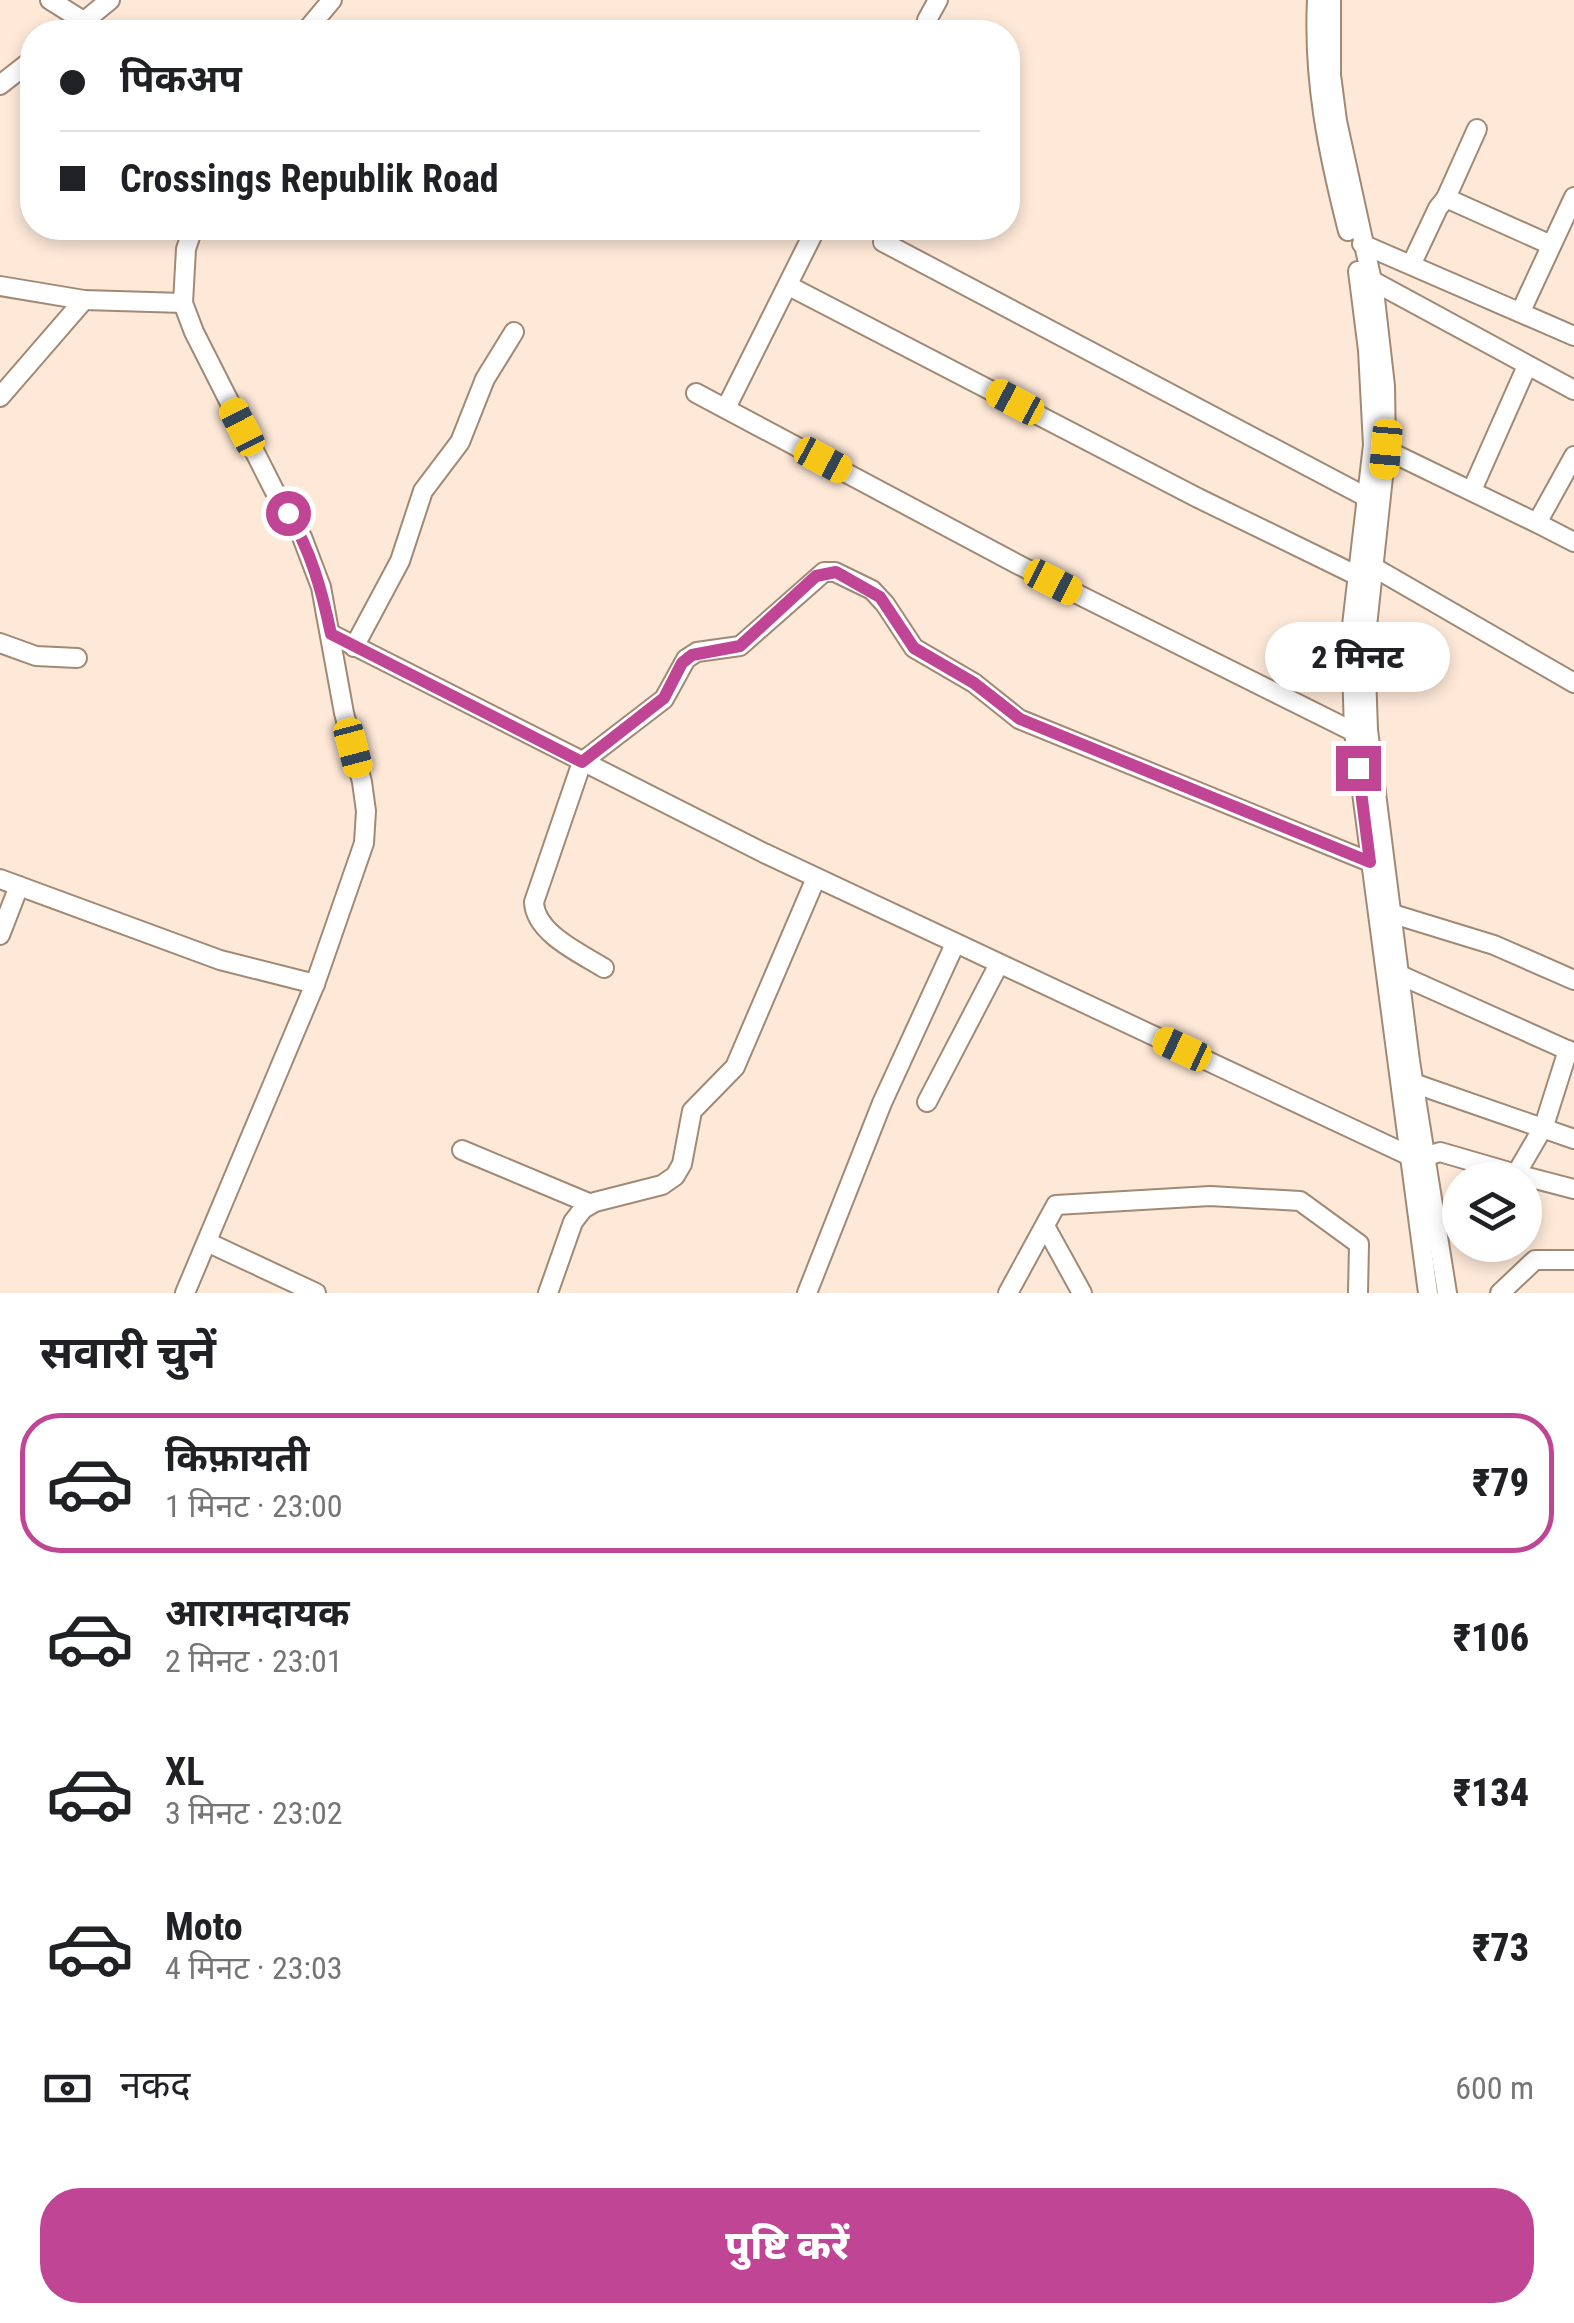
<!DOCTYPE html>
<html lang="hi">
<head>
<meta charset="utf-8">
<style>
  body { margin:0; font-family:"Roboto Condensed","Noto Sans Devanagari",sans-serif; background:#f6f6f6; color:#202124; height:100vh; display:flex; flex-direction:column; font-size:38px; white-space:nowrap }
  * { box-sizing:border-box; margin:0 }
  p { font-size:32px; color:#757577 }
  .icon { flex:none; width:55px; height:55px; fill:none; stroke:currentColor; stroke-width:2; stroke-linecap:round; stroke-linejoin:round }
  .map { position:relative; height:1293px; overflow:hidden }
  .details { display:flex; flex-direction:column; background:#fff; flex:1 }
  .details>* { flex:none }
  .banner { position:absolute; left:20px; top:20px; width:1000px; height:220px; border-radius:40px; box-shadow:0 5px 15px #0003; display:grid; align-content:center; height:220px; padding:0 40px; background:#fff }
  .buttons { position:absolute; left:1442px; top:1162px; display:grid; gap:20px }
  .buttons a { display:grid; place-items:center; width:100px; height:100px; border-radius:50%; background:#fff; box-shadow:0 5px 15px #0003; font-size:50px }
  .end { position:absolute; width:45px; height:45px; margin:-22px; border:12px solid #c14595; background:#fff; box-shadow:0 0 0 5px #fff }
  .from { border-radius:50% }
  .bubble { position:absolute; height:70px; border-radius:35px; background:#fff; box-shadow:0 5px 15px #0003; font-size:32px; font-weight:800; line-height:70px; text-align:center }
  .car { position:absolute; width:30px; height:60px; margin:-30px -15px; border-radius:12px; box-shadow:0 0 8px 2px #0007; background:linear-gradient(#f5c518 24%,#345 0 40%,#f5c518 0 76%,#345 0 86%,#f5c518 0) }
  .banner b { display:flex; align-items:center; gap:35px; height:95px; font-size:38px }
  .banner b+b { border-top:2px solid #e0e0e0 }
  .banner i { width:25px; height:25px; background:#202124 }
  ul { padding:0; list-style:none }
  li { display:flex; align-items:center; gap:30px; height:140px; margin:0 20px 15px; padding:0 20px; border:5px solid transparent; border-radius:40px }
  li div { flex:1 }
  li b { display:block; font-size:38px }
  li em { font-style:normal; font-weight:800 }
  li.current { border-color:#c14595 }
  li>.icon { width:90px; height:90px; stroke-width:1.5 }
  h2 { padding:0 40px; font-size:45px; line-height:120px }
  .pay { display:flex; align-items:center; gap:25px; height:110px; padding:0 40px; font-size:38px }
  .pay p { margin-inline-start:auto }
  .action { display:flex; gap:20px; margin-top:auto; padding:20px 40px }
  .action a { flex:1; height:115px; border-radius:40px; background:#c14595; color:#fff; font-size:40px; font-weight:800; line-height:115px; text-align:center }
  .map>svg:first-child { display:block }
</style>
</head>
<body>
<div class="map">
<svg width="1574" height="1293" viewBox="0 0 1574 1293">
  <rect width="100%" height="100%" fill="#fee9d8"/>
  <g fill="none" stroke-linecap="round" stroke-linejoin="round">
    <defs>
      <g id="minor">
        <polyline points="50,0 85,22"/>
        <path d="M1317 0C1313 80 1328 153 1348 231"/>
        <polyline points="1331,0 1331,75 1337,121 1374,290 1385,386 1386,449 1365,645 1368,730 1410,1061 1447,1293"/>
        <polyline points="71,32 110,0"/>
        <polyline points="305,32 332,0"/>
        <polyline points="926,32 927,20 938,0"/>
        <polyline points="0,85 32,60"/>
        <polyline points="1446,198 1477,129"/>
        <polyline points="886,228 883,242 1368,498"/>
        <polyline points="1362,244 1574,336"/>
        <polyline points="1412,263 1438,208 1446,198 1551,245"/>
        <polyline points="1358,271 1368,350 1373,445 1351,634 1354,732 1428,1293"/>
        <polyline points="1371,280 1574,390"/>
        <polyline points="0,286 84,300 183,303"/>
        <polyline points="789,286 1198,498 1360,577"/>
        <polyline points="1521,311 1574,197"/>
        <polyline points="696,393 1019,565 1354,732"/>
        <polyline points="0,397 84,300"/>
        <polyline points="726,408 816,228"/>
        <polyline points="1378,446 1537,523"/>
        <polyline points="1574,456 1537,523 1574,542"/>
        <polyline points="1472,490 1527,366"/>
        <polyline points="1375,568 1574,683"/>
        <polyline points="331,634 764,853 1408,1155 1424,1157 1440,1152 1516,1174 1544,1126 1568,1050"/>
        <polyline points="0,643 36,656 77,658"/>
        <polyline points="354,647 400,561 423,491 460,442 485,379 514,332"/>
        <polyline points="0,879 220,960 315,984"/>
        <polyline points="1393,914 1494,945 1574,980"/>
        <polyline points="0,935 19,886"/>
        <path d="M604 968C580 953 535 933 534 902L582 762 664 699 686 659 697 652 740 646 824 572H835L872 590 885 604 914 648 974 683 1019 719 1370 862"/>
        <polyline points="1400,975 1574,1053"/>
        <polyline points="1413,1083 1574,1139"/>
        <polyline points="927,1102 999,964"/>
        <polyline points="462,1150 591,1204"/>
        <polyline points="1515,1180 1516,1174 1574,1189"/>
        <polyline points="1045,1226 1082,1293"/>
        <polyline points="207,1242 316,1293"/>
        <polyline points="185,1293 315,984 364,843 366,811 362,782 344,713 321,587 302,537 274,490 194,332 183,303 186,249 193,228"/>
        <polyline points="548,1293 573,1222 583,1209 595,1202 662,1185 675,1176 682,1164 692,1111 735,1067 816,878"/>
        <polyline points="807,1293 882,1103 955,944"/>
        <polyline points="1008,1293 1056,1205 1210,1196 1300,1201 1359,1244 1358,1293"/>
        <polyline points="1500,1293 1535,1260 1574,1260"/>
      </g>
    </defs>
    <use href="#minor" stroke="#a08975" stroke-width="22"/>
    <use href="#minor" stroke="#fff" stroke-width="18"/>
  </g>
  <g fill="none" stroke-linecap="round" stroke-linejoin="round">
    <path stroke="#c14595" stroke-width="12" d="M288 513C311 551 322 591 331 634L582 762 664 698 682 663 692 655 740 646 816 576 836 572 880 597 914 648 974 683 1020 719 1370 862 1358 768"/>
  </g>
</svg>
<div class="buttons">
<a><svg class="icon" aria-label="layers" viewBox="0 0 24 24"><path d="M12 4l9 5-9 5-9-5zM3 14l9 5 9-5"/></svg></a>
</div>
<i class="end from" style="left:288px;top:513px"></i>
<i class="end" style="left:1358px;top:768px"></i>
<div class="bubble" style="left:1265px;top:622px;width:185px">2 मिनट</div>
<i class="car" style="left:1015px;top:402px;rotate:298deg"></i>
<i class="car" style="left:242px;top:427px;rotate:333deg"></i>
<i class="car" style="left:1386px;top:449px;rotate:185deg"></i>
<i class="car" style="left:823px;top:460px;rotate:118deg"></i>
<i class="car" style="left:1053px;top:582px;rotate:117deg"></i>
<i class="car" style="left:353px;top:748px;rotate:165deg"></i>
<i class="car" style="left:1182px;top:1049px;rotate:295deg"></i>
<div class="banner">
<b><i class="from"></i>पिकअप</b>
<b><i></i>Crossings Republik Road</b>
</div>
</div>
<section class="details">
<h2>सवारी चुनें</h2>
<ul>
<li class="current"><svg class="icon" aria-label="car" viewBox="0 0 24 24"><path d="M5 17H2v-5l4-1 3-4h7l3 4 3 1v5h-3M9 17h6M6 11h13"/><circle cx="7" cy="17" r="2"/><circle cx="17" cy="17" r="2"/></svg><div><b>किफ़ायती</b><p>1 मिनट · 23:00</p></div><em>₹79</em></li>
<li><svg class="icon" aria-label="car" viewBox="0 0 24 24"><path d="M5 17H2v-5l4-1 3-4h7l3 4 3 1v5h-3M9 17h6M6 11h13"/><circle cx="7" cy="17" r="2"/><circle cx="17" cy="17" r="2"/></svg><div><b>आरामदायक</b><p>2 मिनट · 23:01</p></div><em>₹106</em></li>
<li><svg class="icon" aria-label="car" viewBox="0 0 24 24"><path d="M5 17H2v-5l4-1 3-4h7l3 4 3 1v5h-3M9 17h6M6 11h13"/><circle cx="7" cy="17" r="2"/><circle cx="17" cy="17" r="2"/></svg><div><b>XL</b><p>3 मिनट · 23:02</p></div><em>₹134</em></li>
<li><svg class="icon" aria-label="car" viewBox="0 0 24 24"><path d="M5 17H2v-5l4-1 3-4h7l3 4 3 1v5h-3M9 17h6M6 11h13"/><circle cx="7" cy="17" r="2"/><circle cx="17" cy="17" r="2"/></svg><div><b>Moto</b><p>4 मिनट · 23:03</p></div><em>₹73</em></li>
</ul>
<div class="pay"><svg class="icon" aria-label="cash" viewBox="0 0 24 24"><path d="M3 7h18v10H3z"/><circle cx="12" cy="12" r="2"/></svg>नकद<p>600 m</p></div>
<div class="action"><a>पुष्टि करें</a></div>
</section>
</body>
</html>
